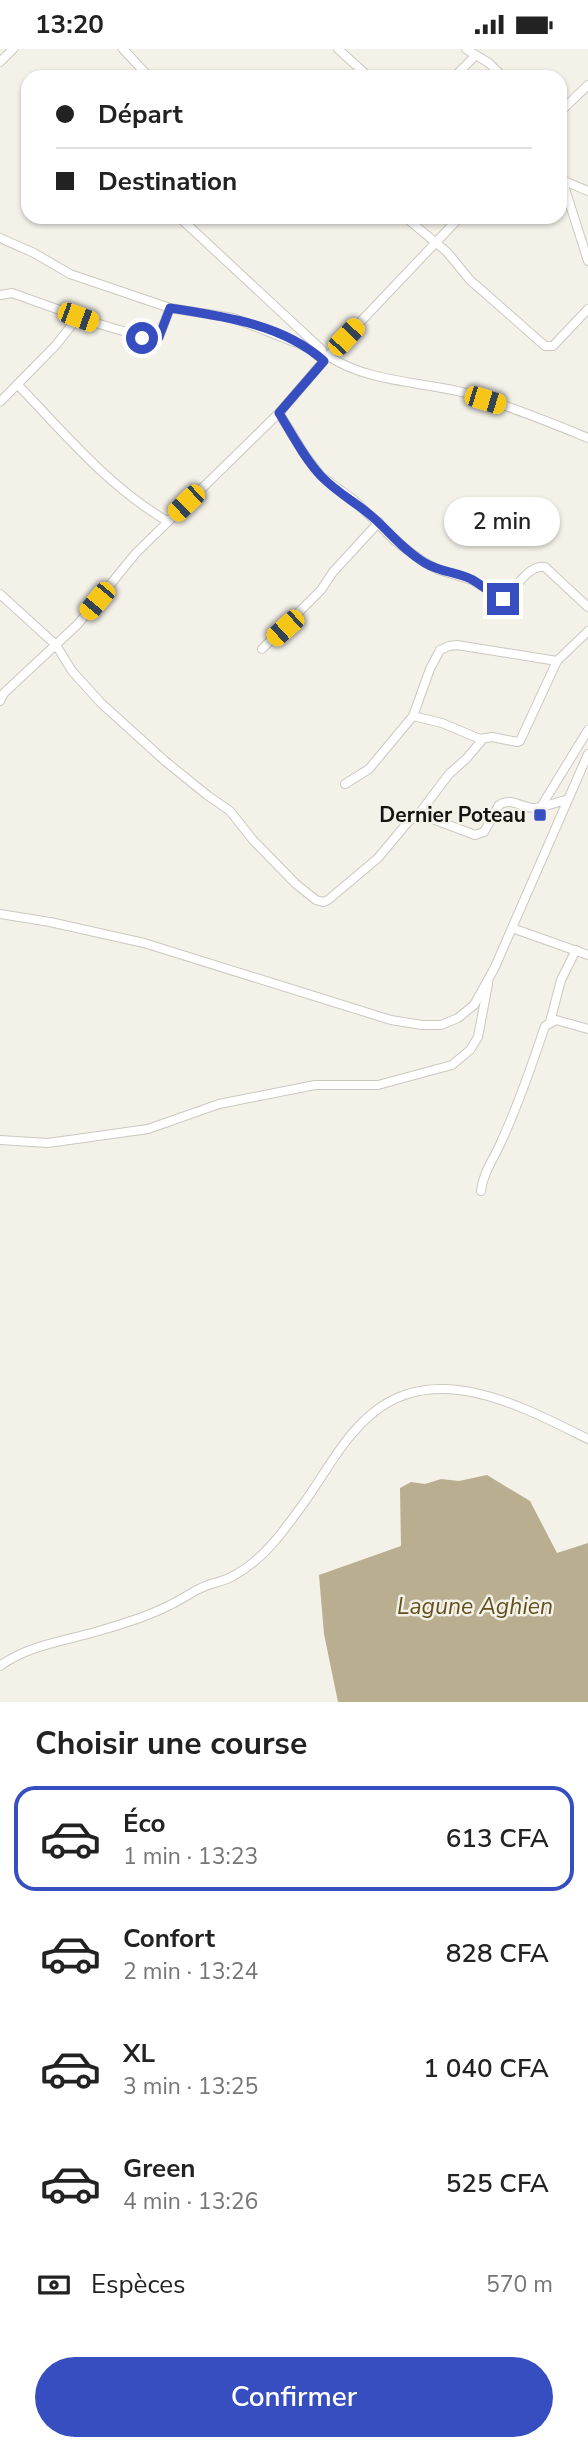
<!DOCTYPE html>
<html lang="fr">
<head>
<meta charset="utf-8">
<style>
  body { margin:0; font-family:"Nunito Sans",sans-serif; background:#f6f6f6; color:#222; height:100vh; display:flex; flex-direction:column; font-size:26px; white-space:nowrap }
  * { box-sizing:border-box; margin:0 }
  p { font-size:23px; color:#767676 }
  .icon { flex:none; width:38px; height:38px; fill:none; stroke:currentColor; stroke-width:2; stroke-linecap:round; stroke-linejoin:round }
  .map { position:relative; height:1653px; overflow:hidden }
  .sheet { display:flex; flex-direction:column; background:#fff; flex:1 }
  .sheet>* { flex:none }
  .guide { position:absolute; left:21px; top:21px; width:546px; height:154px; border-radius:21px; box-shadow:0 2px 5px #0004; display:grid; align-content:center; height:154px; padding:0 35px; background:#fff }
  .end { position:absolute; width:32px; height:32px; margin:-16px; border:9px solid #374ec0; background:#fff; box-shadow:0 0 0 4px #fff }
  .from { border-radius:50% }
  .bubble { position:absolute; height:49px; border-radius:24px; background:#fff; box-shadow:0 2px 5px #0004; font-size:23px; font-weight:600; line-height:49px; text-align:center }
  .car { position:absolute; width:21px; height:42px; margin:-21px -10px; border-radius:9px; box-shadow:0 0 5px 2px #0007; background:linear-gradient(#f5c518 24%,#345 0 40%,#f5c518 0 76%,#345 0 86%,#f5c518 0) }
  .guide b { display:flex; align-items:center; gap:24px; height:66px; font-size:26px }
  .guide b+b { border-top:2px solid #e0e0e0 }
  .guide i { width:18px; height:18px; background:#222 }
  ul { padding:0; list-style:none }
  li { display:flex; align-items:center; gap:21px; height:105px; margin:0 14px 10px; padding:0 21px; border:4px solid transparent; border-radius:21px }
  li div { flex:1 }
  li b { display:block; font-size:26px }
  li em { font-style:normal; font-weight:600 }
  li.active { border-color:#374ec0 }
  li>.icon { width:63px; height:63px; stroke-width:1.5 }
  h2 { padding:0 35px; font-size:32px; line-height:84px }
  .pay { display:flex; align-items:center; gap:18px; height:77px; padding:0 35px; font-size:26px }
  .pay p { margin-inline-start:auto }
  .primary-button { display:flex; gap:14px; margin-top:auto; padding:14px 35px }
  .primary-button a { flex:1; height:80px; border-radius:42px; background:#374ec0; color:#fff; font-size:28px; font-weight:600; line-height:80px; text-align:center }
  .status { display:flex; justify-content:space-between; align-items:center; height:49px; padding:0 35px; background:#fff; direction:ltr }
  .status svg { height:19px; fill:currentColor }
  .map>svg:first-child { display:block }
</style>
</head>
<body>
<div class="status"><b>13:20</b><svg viewBox="0 0 49 12"><path d="M0 12V9h3v3zM5 12V6h3v6zM10 12V3h3v9zM15 12V0h3v12zM26 1h20v11H26zM47 4h2v5h-2z"/></svg></div>
<div class="map">
<svg width="588" height="1653" viewBox="0 0 588 1653">
  <rect width="100%" height="100%" fill="#f4f1e9"/>
  <polygon fill="#b9ae90" points="487,1426 530,1452 557,1504 588,1494 588,1653 338,1653 324,1585 319,1526 401,1497 400,1439 411,1433 425,1435 441,1430 459,1432"/>
  <g fill="none" stroke-linecap="round" stroke-linejoin="round">
    <defs>
      <g id="minor">
        <polyline points="123,0 149,28"/>
        <polyline points="338,0 369,28"/>
        <polyline points="466,0 489,14 503,28"/>
        <polyline points="0,13 13,0"/>
        <polyline points="454,28 475,7"/>
        <polyline points="560,63 588,36"/>
        <polyline points="560,124 588,212"/>
        <polyline points="562,131 588,142"/>
        <polyline points="179,168 322,301 323,305 318,307"/>
        <polyline points="405,168 447,203 470,231 545,297 553,297 588,260"/>
        <polyline points="0,189 34,204 70,225 170,259 233,269 297,294 310,300 324,312"/>
        <polyline points="0,246 12,244 96,274 153,291 159,288 170,259"/>
        <path d="M328 307C368 333 416 332 462 343 505 355 547 372 588 389"/>
        <path d="M18 336C65 385 109 438 167 472"/>
        <polyline points="0,353 56,296 78,268"/>
        <path d="M279 364 305 406 321 427 354 451 395 492 424 513 439 521 472 531 503 550 507 549C516 537 529 516 545 518L588 558"/>
        <path d="M0 545 56 596 72 622 101 654 165 712 207 746 230 762 253 791 296 835 316 851 323 853 328 851 378 809 408 773 419 765 475 786 484 783 499 756C511 748 520 758 533 759 543 759 556 753 567 751"/>
        <polyline points="262,600 321,541 333,523 379,473"/>
        <polyline points="0,652 4,644 78,575 136,504 279,364 328,307 460,168"/>
        <polyline points="413,667 442,674 480,690 492,688 517,693 520,692 557,612 588,582"/>
        <polyline points="345,735 369,720 413,667 430,620 440,601 449,597 457,596 557,612"/>
        <polyline points="542,756 588,681"/>
        <polyline points="419,765 449,725 466,710 483,690"/>
        <polyline points="0,865 50,873 144,894 391,971 422,976 441,976 458,969 474,956 494,920 588,705"/>
        <polyline points="512,879 588,906"/>
        <polyline points="550,973 561,931 576,901"/>
        <polyline points="0,1091 48,1094 148,1080 219,1055 315,1036 378,1036 452,1016 470,1001 478,988 488,935"/>
        <path d="M481 1142C483 1123 495 1108 502 1091 519 1054 532 1016 545 977L556 971 588 980"/>
        <path d="M0 1617C26 1597 64 1592 95 1583 120 1576 147 1568 170 1556 183 1550 194 1541 208 1536 216 1533 225 1532 233 1527 265 1510 285 1480 306 1451 327 1421 345 1386 374 1363 439 1311 525 1359 588 1390"/>
      </g>
    </defs>
    <use href="#minor" stroke="#cbc8c0" stroke-width="10"/>
    <use href="#minor" stroke="#fff" stroke-width="8"/>
  </g>
  <g fill="none" stroke-linecap="round" stroke-linejoin="round">
    <path stroke="#374ec0" stroke-width="9" d="M142 289 153 291 159 288 170 259C222 267 283 275 324 312L279 364C292 385 304 409 321 427 337 444 359 455 376 471 392 486 406 503 425 514 440 523 456 523 471 530 482 536 491 545 503 550"/>
  </g>
  <rect fill="#374ec0" stroke="#f4f1e9" stroke-width="2.5" x="533" y="759" width="14" height="14" rx="3.5"/>
  <g text-anchor="middle" dominant-baseline="central" stroke-width="5" stroke-linejoin="round" paint-order="stroke">
    <g font-size="21" font-weight="bold" fill="#151411" stroke="#f4f1e9" text-anchor="end">
      <text x="526" y="766">Dernier Poteau</text>
    </g>
    <g font-size="23" font-style="italic" fill="#63511d" stroke="#f4f1e9">
      <text x="475" y="1557">Lagune Aghien</text>
    </g>
  </g>
</svg>
<i class="end from" style="left:142px;top:289px"></i>
<i class="end" style="left:503px;top:550px"></i>
<div class="bubble" style="left:444px;top:448px;width:116px">2 min</div>
<i class="car" style="left:78px;top:268px;rotate:110deg"></i>
<i class="car" style="left:346px;top:288px;rotate:43deg"></i>
<i class="car" style="left:485px;top:351px;rotate:107deg"></i>
<i class="car" style="left:186px;top:454px;rotate:226deg"></i>
<i class="car" style="left:97px;top:552px;rotate:220deg"></i>
<i class="car" style="left:285px;top:579px;rotate:228deg"></i>
<div class="guide">
<b><i class="from"></i>Départ</b>
<b><i></i>Destination</b>
</div>
</div>
<section class="sheet">
<h2>Choisir une course</h2>
<ul>
<li class="active"><svg class="icon" aria-label="car" viewBox="0 0 24 24"><path d="M5 17H2v-5l4-1 3-4h7l3 4 3 1v5h-3M9 17h6M6 11h13"/><circle cx="7" cy="17" r="2"/><circle cx="17" cy="17" r="2"/></svg><div><b>Éco</b><p>1 min · 13:23</p></div><em>613 CFA</em></li>
<li><svg class="icon" aria-label="car" viewBox="0 0 24 24"><path d="M5 17H2v-5l4-1 3-4h7l3 4 3 1v5h-3M9 17h6M6 11h13"/><circle cx="7" cy="17" r="2"/><circle cx="17" cy="17" r="2"/></svg><div><b>Confort</b><p>2 min · 13:24</p></div><em>828 CFA</em></li>
<li><svg class="icon" aria-label="car" viewBox="0 0 24 24"><path d="M5 17H2v-5l4-1 3-4h7l3 4 3 1v5h-3M9 17h6M6 11h13"/><circle cx="7" cy="17" r="2"/><circle cx="17" cy="17" r="2"/></svg><div><b>XL</b><p>3 min · 13:25</p></div><em>1 040 CFA</em></li>
<li><svg class="icon" aria-label="car" viewBox="0 0 24 24"><path d="M5 17H2v-5l4-1 3-4h7l3 4 3 1v5h-3M9 17h6M6 11h13"/><circle cx="7" cy="17" r="2"/><circle cx="17" cy="17" r="2"/></svg><div><b>Green</b><p>4 min · 13:26</p></div><em>525 CFA</em></li>
</ul>
<div class="pay"><svg class="icon" aria-label="cash" viewBox="0 0 24 24"><path d="M3 7h18v10H3z"/><circle cx="12" cy="12" r="2"/></svg>Espèces<p>570 m</p></div>
<div class="primary-button"><a>Confirmer</a></div>
</section>
</body>
</html>
